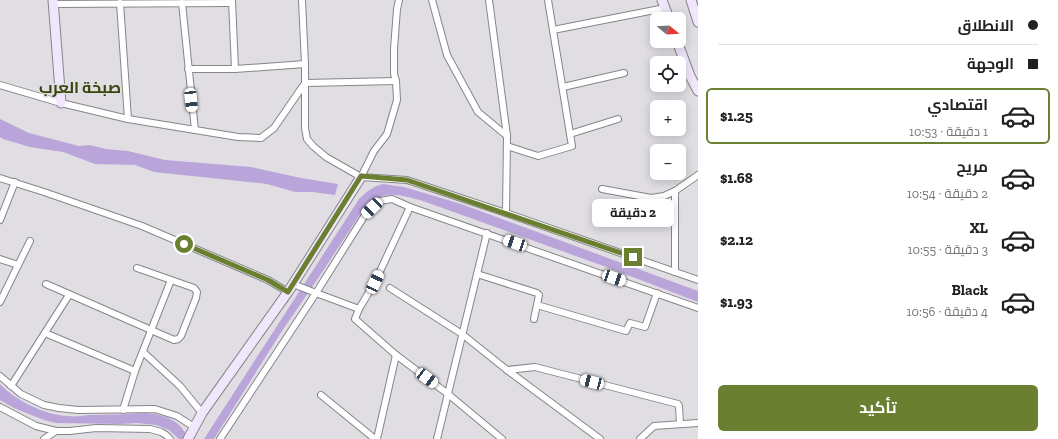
<!DOCTYPE html>
<html lang="ar">
<head>
<meta charset="utf-8">
<style>
  body { margin:0; font-family:"Zilla Slab",Cairo,serif; background:#f6f6f6; color:#202124; direction:rtl; height:100vh; display:flex; flex-direction:column; font-size:15px; white-space:nowrap }
  * { box-sizing:border-box; margin:0 }
  p { font-size:13px; color:#757577 }
  .icon { flex:none; width:22px; height:22px; fill:none; stroke:currentColor; stroke-width:2; stroke-linecap:round; stroke-linejoin:round }
  .map { position:relative; flex:1; overflow:hidden; direction:ltr }
  .sheet { display:flex; flex-direction:column; background:#fff; width:360px }
  .sheet>* { flex:none }
  .top-card { display:grid; align-content:center; height:88px; padding:0 20px; background:#fff }
  .needle { width:26px; rotate:108deg }
  .fabs { position:absolute; left:650px; top:12px; display:grid; gap:8px }
  .fabs a { display:grid; place-items:center; width:36px; height:36px; border-radius:6px; background:#fff; box-shadow:0 2px 10px #0003; font-size:20px }
  .end { position:absolute; width:18px; height:18px; margin:-9px; border:5px solid #6a7f30; background:#fff; box-shadow:0 0 0 2px #fff }
  .from { border-radius:50% }
  .bubble { position:absolute; height:28px; border-radius:6px; background:#fff; box-shadow:0 2px 10px #0003; font-size:13px; font-weight:700; line-height:28px; text-align:center; direction:rtl }
  .car { position:absolute; width:12px; height:24px; margin:-12px -6px; border-radius:5px; box-shadow:0 0 3px 1px #0007; background:linear-gradient(#fff 24%,#345 0 40%,#fff 0 76%,#345 0 86%,#fff 0) }
  .top-card b { display:flex; align-items:center; gap:14px; height:38px; font-size:15px }
  .top-card b+b { border-top:1px solid #e0e0e0 }
  .top-card i { width:10px; height:10px; background:#202124 }
  ul { padding:0; list-style:none }
  li { display:flex; align-items:center; gap:12px; height:56px; margin:0 8px 6px; padding:0 12px; border:2px solid transparent; border-radius:6px }
  li div { flex:1 }
  li b { display:block; font-size:15px }
  li em { font-style:normal; font-weight:700 }
  li.selected { border-color:#6a7f30 }
  li>.icon { width:36px; height:36px; stroke-width:1.5 }
  .cta { display:flex; gap:8px; margin-top:auto; padding:8px 20px }
  .cta a { flex:1; height:46px; border-radius:6px; background:#6a7f30; color:#fff; font-size:16px; font-weight:700; line-height:46px; text-align:center }
  main { display:flex; flex:1; min-height:0 }
  .map>svg:first-child { display:block }
</style>
</head>
<body>
<main>
<section class="sheet">
<div class="top-card">
<b><i class="from"></i>الانطلاق</b>
<b><i></i>الوجهة</b>
</div>
<ul>
<li class="selected"><svg class="icon" aria-label="car" viewBox="0 0 24 24"><path d="M5 17H2v-5l4-1 3-4h7l3 4 3 1v5h-3M9 17h6M6 11h13"/><circle cx="7" cy="17" r="2"/><circle cx="17" cy="17" r="2"/></svg><div><b>اقتصادي</b><p>1 دقيقة · 10:53</p></div><em>$1.25</em></li>
<li><svg class="icon" aria-label="car" viewBox="0 0 24 24"><path d="M5 17H2v-5l4-1 3-4h7l3 4 3 1v5h-3M9 17h6M6 11h13"/><circle cx="7" cy="17" r="2"/><circle cx="17" cy="17" r="2"/></svg><div><b>مريح</b><p>2 دقيقة · 10:54</p></div><em>$1.68</em></li>
<li><svg class="icon" aria-label="car" viewBox="0 0 24 24"><path d="M5 17H2v-5l4-1 3-4h7l3 4 3 1v5h-3M9 17h6M6 11h13"/><circle cx="7" cy="17" r="2"/><circle cx="17" cy="17" r="2"/></svg><div><b>XL</b><p>3 دقيقة · 10:55</p></div><em>$2.12</em></li>
<li><svg class="icon" aria-label="car" viewBox="0 0 24 24"><path d="M5 17H2v-5l4-1 3-4h7l3 4 3 1v5h-3M9 17h6M6 11h13"/><circle cx="7" cy="17" r="2"/><circle cx="17" cy="17" r="2"/></svg><div><b>Black</b><p>4 دقيقة · 10:56</p></div><em>$1.93</em></li>
</ul>
<div class="cta"><a>تأكيد</a></div>
</section>
<div class="map">
<svg width="698" height="439" viewBox="0 0 698 439">
  <rect width="100%" height="100%" fill="#e0dee3"/>
  <g fill="#baa5da">
    <polygon points="0,119 29,133 79,146 89,145 106,149 128,151 165,160 251,167 301,178 338,184 335,195 312,192 295,192 267,184 154,172 135,165 95,164 63,152 30,147 3,139 0,137"/>
    <path d="M383 184 404 187 461 204 698 291V302L609 268 423 201C400 195 390 190 368 202L321 274 280 334 214 439H204L359 199C365 193 373 186 383 184Z"/>
    <path d="M0 384C16 401 45 415 68 416 75 417 82 416 89 415 108 415 126 414 145 413 158 414 170 416 180 426 184 430 186 435 190 439H179L169 430 156 425 137 423 121 424 56 423 44 420 14 408 0 400Z"/>
  </g>
  <g fill="none" stroke-linecap="round" stroke-linejoin="round">
    <defs>
      <g id="street">
        <polyline points="232,0 235,69"/>
        <polyline points="302,0 305,64 305,128 307,139 313,146 326,157 361,177 407,180 506,213 698,280"/>
        <polyline points="432,0 447,55 478,112 507,136"/>
        <polyline points="489,0 507,136 506,213"/>
        <polyline points="120,3 128,119"/>
        <polyline points="182,3 195,130"/>
        <polyline points="53,4 232,3"/>
        <polyline points="553,30 665,8"/>
        <polyline points="188,69 235,69 305,64"/>
        <polyline points="0,85 61,103 128,119 238,137 261,138 274,128 305,83 396,81"/>
        <polyline points="563,87 624,73"/>
        <polyline points="570,134 618,119"/>
        <polyline points="507,146 538,156 572,146 548,0"/>
        <polyline points="361,177 374,151 387,134 397,100 396,81 394,74 394,49 397,9 399,0"/>
        <polyline points="0,178 44,192 142,226 268,280 288,292"/>
        <polyline points="602,189 651,198 664,196 675,191 698,175"/>
        <polyline points="675,191 675,272"/>
        <polyline points="410,207 375,282 359,309 355,319 396,355 448,394 502,439"/>
        <polyline points="0,220 15,182"/>
        <polyline points="0,259 18,265"/>
        <polyline points="477,274 537,293 539,295 534,319"/>
        <polyline points="46,284 174,340 178,339 181,336 196,298 197,292 194,288 137,268"/>
        <polyline points="293,284 316,293 359,309"/>
        <polyline points="390,288 462,334 507,370 600,439"/>
        <polyline points="0,302 30,241"/>
        <polyline points="537,305 626,331 630,323 645,327 657,293"/>
        <polyline points="45,333 135,371"/>
        <polyline points="143,352 180,386 202,413"/>
        <polyline points="507,370 535,367 678,404 679,406 680,424"/>
        <polyline points="0,376 21,394 44,405 59,408 78,410 155,409 177,416 194,427"/>
        <polyline points="11,386 69,295"/>
        <polyline points="321,395 375,439"/>
        <polyline points="0,407 36,426 56,431 70,431 96,428 150,429 161,432 166,435 170,439"/>
        <polyline points="123,410 135,371 171,280"/>
        <polyline points="44,439 56,431"/>
        <polyline points="220,439 316,293 365,215 380,201 392,199 410,207 698,308"/>
        <polyline points="377,439 396,355"/>
        <polyline points="437,439 487,233"/>
        <polyline points="640,439 654,426 698,423"/>
      </g>
      <g id="secondary">
        <polyline points="53,0 61,103"/>
        <polyline points="662,0 669,19"/>
        <polyline points="691,0 698,22"/>
        <polyline points="677,41 690,76 698,91"/>
        <polyline points="188,439 202,413 288,292 361,177"/>
      </g>
    </defs>
    <use href="#street" stroke="#878589" stroke-width="8"/>
    <use href="#secondary" stroke="#878589" stroke-width="11"/>
    <use href="#street" stroke="#fff" stroke-width="6"/>
    <use href="#secondary" stroke="#f0e7fc" stroke-width="9"/>
  </g>
  <g fill="none" stroke-linecap="round" stroke-linejoin="round">
    <polyline stroke="#6a7f30" stroke-width="5" points="184,244 268,280 288,292 361,176 407,180 633,257"/>
  </g>
  <g text-anchor="middle" dominant-baseline="central" stroke-width="3" stroke-linejoin="round" paint-order="stroke">
    <g font-size="16" font-weight="bold" fill="#38460d" stroke="#e0dee3">
      <text x="80" y="87">صبخة العرب</text>
    </g>
  </g>
</svg>
<div class="fabs">
<a><svg class="needle" viewBox="-14 -14 28 28"><path d="M0-13l5 13h-10z" fill="#e53935"/><path d="M0 13l5-13h-10z" fill="#757577"/></svg></a>
<a><svg class="icon" aria-label="locate" viewBox="0 0 24 24"><circle cx="12" cy="12" r="6"/><path d="M12 2v4M12 18v4M2 12h4M18 12h4"/></svg></a>
<a>+</a>
<a>−</a>
</div>
<i class="end from" style="left:184px;top:244px"></i>
<i class="end" style="left:633px;top:257px"></i>
<div class="bubble" style="left:592px;top:199px;width:82px">2 دقيقة</div>
<i class="car" style="left:191px;top:100px;rotate:174deg"></i>
<i class="car" style="left:372px;top:208px;rotate:226deg"></i>
<i class="car" style="left:515px;top:243px;rotate:289deg"></i>
<i class="car" style="left:614px;top:278px;rotate:109deg"></i>
<i class="car" style="left:375px;top:282px;rotate:25deg"></i>
<i class="car" style="left:427px;top:378px;rotate:127deg"></i>
<i class="car" style="left:592px;top:382px;rotate:285deg"></i>
</div>
</main>
</body>
</html>
